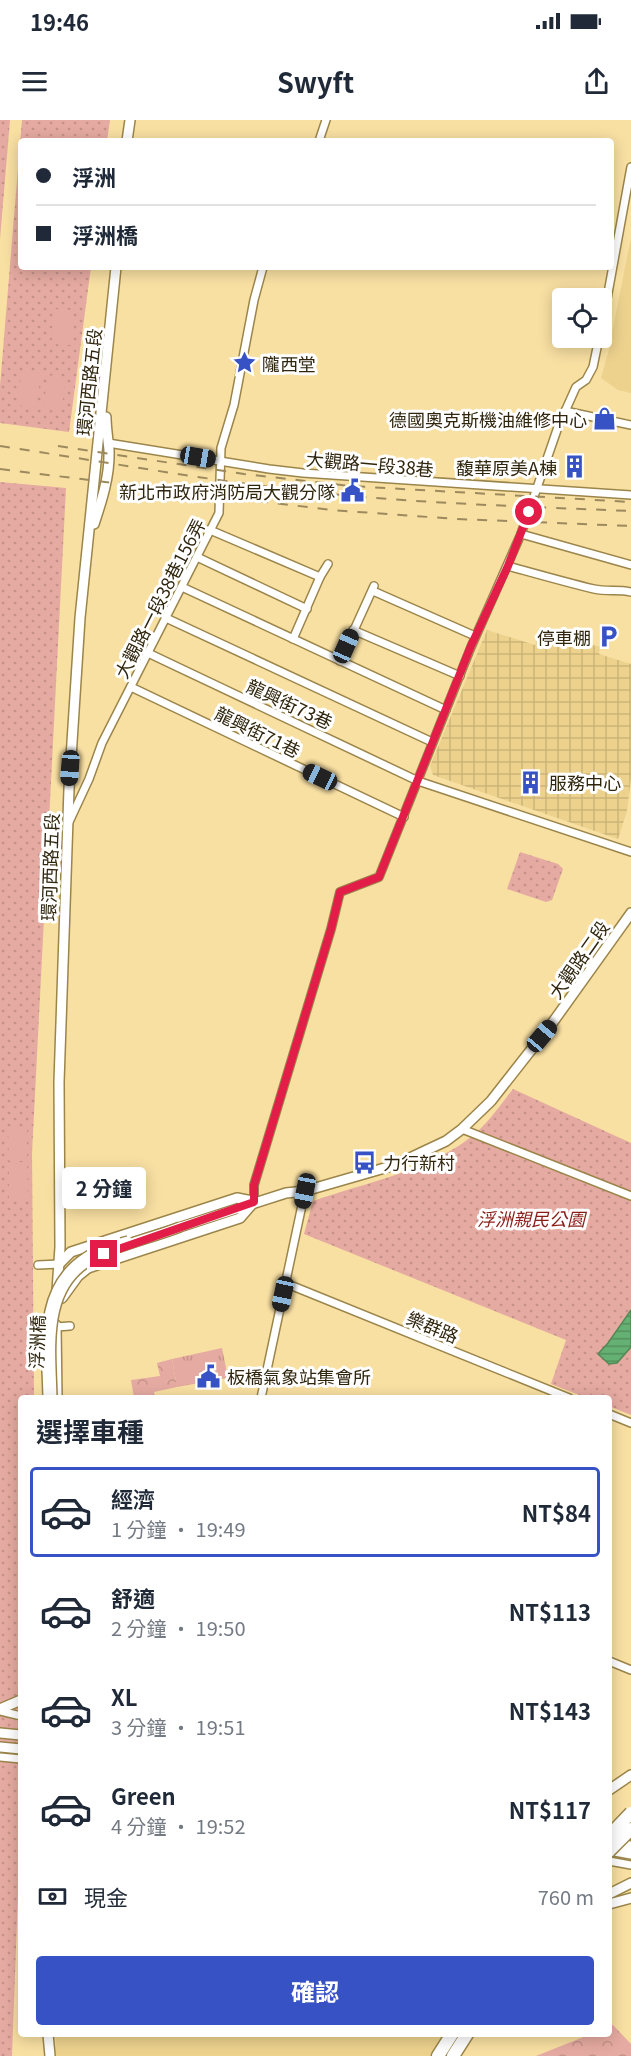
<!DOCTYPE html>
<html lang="zh-TW">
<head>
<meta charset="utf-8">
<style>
  body { margin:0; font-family:Georgia,"Noto Sans TC",serif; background:#f2f2f3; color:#1f2937; height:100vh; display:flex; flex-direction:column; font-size:22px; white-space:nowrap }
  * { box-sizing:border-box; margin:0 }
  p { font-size:20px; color:#747a83 }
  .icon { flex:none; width:33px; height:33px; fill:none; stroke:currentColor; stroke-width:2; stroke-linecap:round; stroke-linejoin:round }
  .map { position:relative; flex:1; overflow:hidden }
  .side { position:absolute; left:18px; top:1275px; width:594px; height:642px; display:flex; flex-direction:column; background:#fff; border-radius:6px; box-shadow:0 3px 15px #0003 }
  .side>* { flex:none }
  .top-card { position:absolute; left:18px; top:18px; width:596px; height:132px; border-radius:6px; box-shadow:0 3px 15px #0003; display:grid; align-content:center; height:132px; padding:0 18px; background:#fff }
  .tools { position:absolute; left:552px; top:168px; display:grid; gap:12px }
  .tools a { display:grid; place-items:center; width:60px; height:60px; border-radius:6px; background:#fff; box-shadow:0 3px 15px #0003; font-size:30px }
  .end { position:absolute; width:27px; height:27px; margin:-14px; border:8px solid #e11d48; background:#fff; box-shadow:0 0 0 3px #fff }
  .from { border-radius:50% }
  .bubble { position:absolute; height:42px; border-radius:6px; background:#fff; box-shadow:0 3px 15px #0003; font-size:20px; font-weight:700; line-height:42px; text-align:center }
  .car { position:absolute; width:18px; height:36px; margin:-18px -9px; border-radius:8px; box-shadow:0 0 4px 2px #0007; background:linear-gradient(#222 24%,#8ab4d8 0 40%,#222 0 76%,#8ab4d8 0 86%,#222 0) }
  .top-card b { display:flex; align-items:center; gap:21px; height:57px; font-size:22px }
  .top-card b+b { border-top:2px solid #e0e1e3 }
  .top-card i { width:15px; height:15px; background:#1f2937 }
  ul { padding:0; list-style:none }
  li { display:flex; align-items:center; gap:18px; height:90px; margin:0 12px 9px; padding:0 6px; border:3px solid transparent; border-radius:6px }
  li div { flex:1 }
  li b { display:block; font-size:22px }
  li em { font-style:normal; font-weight:700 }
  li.current { border-color:#3752c4 }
  li>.icon { width:54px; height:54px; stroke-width:1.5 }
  h2 { padding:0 18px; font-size:27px; line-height:72px }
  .pay { display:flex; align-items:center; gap:15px; height:66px; padding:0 18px; font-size:22px }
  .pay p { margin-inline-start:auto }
  .primary-button { display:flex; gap:12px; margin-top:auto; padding:12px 18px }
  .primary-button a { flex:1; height:69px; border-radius:6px; background:#3752c4; color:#fff; font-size:24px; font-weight:700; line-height:69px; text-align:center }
  .status { display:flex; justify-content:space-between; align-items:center; height:42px; padding:0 30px; background:#fff; direction:ltr }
  .status svg { height:16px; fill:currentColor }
  header { display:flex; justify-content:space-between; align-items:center; height:78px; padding:0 18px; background:#fff; font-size:27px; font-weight:700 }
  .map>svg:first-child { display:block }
</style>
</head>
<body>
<div class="status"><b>19:46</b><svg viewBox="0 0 49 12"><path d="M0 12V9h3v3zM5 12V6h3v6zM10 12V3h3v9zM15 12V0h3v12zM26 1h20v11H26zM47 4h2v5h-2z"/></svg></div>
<header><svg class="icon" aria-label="menu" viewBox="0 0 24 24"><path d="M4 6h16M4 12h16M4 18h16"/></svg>Swyft<svg class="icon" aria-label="share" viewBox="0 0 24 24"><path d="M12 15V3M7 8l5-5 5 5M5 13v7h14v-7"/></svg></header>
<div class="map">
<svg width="631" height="1936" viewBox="0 0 631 1936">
  <defs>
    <pattern id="industrial-grid" width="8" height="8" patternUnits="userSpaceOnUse" patternTransform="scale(1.5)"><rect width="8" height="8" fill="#edd28e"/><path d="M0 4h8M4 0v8" fill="none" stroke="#ccb479"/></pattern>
    <pattern id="grass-tufts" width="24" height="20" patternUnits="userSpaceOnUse" patternTransform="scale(1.5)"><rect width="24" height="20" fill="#e5aaa1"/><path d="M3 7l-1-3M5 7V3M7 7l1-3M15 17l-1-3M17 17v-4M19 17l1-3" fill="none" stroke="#c59289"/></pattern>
    <pattern id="forest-crowns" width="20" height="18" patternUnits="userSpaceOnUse" patternTransform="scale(1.5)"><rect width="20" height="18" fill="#e5aaa1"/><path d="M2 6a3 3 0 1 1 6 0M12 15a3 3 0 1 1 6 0" fill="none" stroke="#c59289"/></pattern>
    <pattern id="park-dots" width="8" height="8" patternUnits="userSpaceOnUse" patternTransform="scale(1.5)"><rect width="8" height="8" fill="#e5aaa1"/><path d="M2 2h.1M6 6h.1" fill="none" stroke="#c59289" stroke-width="1.8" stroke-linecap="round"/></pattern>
    <pattern id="water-rules" width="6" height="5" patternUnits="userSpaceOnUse" patternTransform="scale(1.5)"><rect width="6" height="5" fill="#65b073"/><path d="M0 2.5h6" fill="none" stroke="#548f5d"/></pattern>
  </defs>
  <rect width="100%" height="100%" fill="#f8dfa2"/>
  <g fill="#edd28e">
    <polygon points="631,118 631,273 618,270 601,258 608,233"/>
    <polygon points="56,1914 466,1914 442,1936 55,1936"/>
  </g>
  <polygon fill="url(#industrial-grid)" points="542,509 600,527 599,534 631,544 631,658 627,691 618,719 433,655 430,646 487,510 535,525"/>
  <polygon fill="url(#grass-tufts)" points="222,1228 228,1258 177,1267 172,1239"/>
  <g fill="url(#forest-crowns)">
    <polygon points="172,1239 177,1267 154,1272 155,1278 134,1278 131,1260 160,1256 157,1243"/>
    <polygon points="613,1905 631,1924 631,1936 536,1936 591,1914 609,1914 609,1907"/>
  </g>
  <g fill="url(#park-dots)">
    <polygon points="0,0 10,0 0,119"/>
    <polygon points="22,0 110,0 107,21 21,21 21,147 91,147 69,312 0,303 0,266"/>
    <polygon points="0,362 66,368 32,1033 34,1278 21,1278 21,1692 12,1936 0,1936"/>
    <polygon points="520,732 558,744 563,749 552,780 546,782 507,769"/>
    <path d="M513 969 631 1023V1295L609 1286V1278H587L551 1264 566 1220 304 1114 313 1081C367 1062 435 1050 478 1011 491 999 502 983 513 969Z"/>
  </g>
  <g fill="#e5aaa1">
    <polygon points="53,189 73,190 71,225 52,224"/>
    <polygon points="22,251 41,254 36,288 17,285"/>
    <polygon points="48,255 66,258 61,292 43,289"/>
    <polygon points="8,1007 27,1007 27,1041 9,1041"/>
    <polygon points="9,1044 27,1044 28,1079 9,1079"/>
  </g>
  <polygon fill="url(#water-rules)" stroke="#558755" stroke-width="1.5" points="631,1190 631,1227 617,1243 609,1244 598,1234 608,1223"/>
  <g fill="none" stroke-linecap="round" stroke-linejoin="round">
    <defs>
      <g id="street">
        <polyline points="319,21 326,0"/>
        <polyline points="602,206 631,47"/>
        <polyline points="565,291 631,305"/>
        <polyline points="108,323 269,349 303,353 631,375"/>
        <polyline points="210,410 320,457"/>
        <polyline points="521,414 631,445"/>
        <polyline points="197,437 307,489"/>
        <path d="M508 446C537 454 565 462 594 469 607 472 618 469 631 472"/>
        <polyline points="182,467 446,590"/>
        <polyline points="373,471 475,516"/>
        <polyline points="166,498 432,622"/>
        <polyline points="353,510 460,556"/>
        <polyline points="293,519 320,457 328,444"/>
        <polyline points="148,533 418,661 631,732"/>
        <polyline points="340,541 374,466"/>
        <polyline points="131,567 404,697"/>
        <polyline points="69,702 89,659 102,623 219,393 221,328 234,285 254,180 263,147"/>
        <polyline points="462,1009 631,1076"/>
        <polyline points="254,1082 254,1065 331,809 340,772 379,757 471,527 521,414 558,307 576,267 586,260 593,247 599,218"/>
        <polyline points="38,1145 59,1144"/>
        <polyline points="285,1163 569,1278"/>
        <polyline points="56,1207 70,1206"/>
        <polyline points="261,1278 305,1071"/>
        <polyline points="609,1294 631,1303"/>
        <polyline points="609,1541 631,1550"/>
        <polyline points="0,1591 21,1596"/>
        <polyline points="0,1637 21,1639"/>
        <polyline points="609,1741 631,1745"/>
      </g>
      <g id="secondary">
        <polyline points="127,21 130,0"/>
        <path d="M94 404C102 380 110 355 109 330 108 319 106 308 106 297"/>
        <polyline points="180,1107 286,1073 305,1071 395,1045 446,1021 462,1009 491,981 553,902 631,793"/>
        <polyline points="59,1144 71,1132 237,1078 252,1081"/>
        <polyline points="57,1171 60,1127 59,962 69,669 80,498 116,147"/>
        <polyline points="62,1178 78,1156 88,1148 240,1098 254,1082"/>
        <polyline points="56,1205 57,1278"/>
        <polyline points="0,1589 21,1580"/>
        <polyline points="0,1613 21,1615"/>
        <polyline points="0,1627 21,1629"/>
        <polyline points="609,1670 631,1655"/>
        <polyline points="609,1722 631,1726"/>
        <polyline points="609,1730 631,1734"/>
        <polyline points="609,1774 631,1763"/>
        <polyline points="609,1784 631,1778"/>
        <polyline points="48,1914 50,1936"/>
      </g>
      <g id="highway">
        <polyline points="438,1936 452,1914"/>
        <polyline points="453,1936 467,1914"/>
      </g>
    </defs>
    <use href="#street" stroke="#9b854a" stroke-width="10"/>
    <use href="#secondary" stroke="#9b854a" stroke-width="12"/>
    <use href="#highway" stroke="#9b854a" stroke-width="15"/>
    <use href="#street" stroke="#fff" stroke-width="7"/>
    <use href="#secondary" stroke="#fff" stroke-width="9"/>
    <use href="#highway" stroke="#fff" stroke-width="12"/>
    <g stroke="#9c8a5e" stroke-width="2" stroke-dasharray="10 10" stroke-linecap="butt">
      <path d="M0 326C113 343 227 364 341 375 437 384 535 387 631 391"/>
      <polyline points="58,326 244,354 350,366 631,382"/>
      <polyline points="0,349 331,390 457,399 631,406"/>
    </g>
    <defs>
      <path id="street-bridge" d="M47 1278C46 1228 36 1169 85 1137 98 1128 113 1124 128 1120"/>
      <path id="secondary-bridge" d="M52 1278C51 1229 41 1165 94 1138 121 1124 152 1118 180 1107"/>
      <g id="highway-bridge">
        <polyline points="609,1716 631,1693"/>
        <polyline points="609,1731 631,1709"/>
      </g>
    </defs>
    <use href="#street-bridge" stroke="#9b854a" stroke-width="10" stroke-linecap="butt"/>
    <use href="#secondary-bridge" stroke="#9b854a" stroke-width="12" stroke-linecap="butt"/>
    <use href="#highway-bridge" stroke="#9b854a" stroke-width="15" stroke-linecap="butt"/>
    <use href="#street-bridge" stroke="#fff" stroke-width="7"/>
    <use href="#secondary-bridge" stroke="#fff" stroke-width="9"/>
    <use href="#highway-bridge" stroke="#fff" stroke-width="12"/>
  </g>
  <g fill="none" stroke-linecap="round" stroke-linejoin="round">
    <polyline stroke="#e11d48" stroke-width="8" points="104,1134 254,1082 254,1065 331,809 340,772 379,757 471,526 508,446 529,392"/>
  </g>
  <defs>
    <symbol id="sight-bare" viewBox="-9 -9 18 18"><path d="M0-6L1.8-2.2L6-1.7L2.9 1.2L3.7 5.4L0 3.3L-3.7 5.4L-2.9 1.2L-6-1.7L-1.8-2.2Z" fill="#3752c4" stroke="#fff" stroke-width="2.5" paint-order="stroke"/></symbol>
    <symbol id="shop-bare" viewBox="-9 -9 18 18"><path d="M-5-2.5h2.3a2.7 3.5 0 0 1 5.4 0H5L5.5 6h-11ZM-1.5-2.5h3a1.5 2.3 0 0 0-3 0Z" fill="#3752c4" stroke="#fff" stroke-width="2.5" paint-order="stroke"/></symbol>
    <symbol id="building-bare" viewBox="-9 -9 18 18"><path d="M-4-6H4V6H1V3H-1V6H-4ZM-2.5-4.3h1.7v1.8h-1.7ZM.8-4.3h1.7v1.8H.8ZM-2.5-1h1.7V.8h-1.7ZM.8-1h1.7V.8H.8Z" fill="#3752c4" stroke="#fff" stroke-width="2.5" paint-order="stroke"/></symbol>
    <symbol id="civic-bare" viewBox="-9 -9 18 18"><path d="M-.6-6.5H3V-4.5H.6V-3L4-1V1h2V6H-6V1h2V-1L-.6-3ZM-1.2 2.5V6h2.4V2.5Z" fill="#3752c4" stroke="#fff" stroke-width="2.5" paint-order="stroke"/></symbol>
    <symbol id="parking-bare" viewBox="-9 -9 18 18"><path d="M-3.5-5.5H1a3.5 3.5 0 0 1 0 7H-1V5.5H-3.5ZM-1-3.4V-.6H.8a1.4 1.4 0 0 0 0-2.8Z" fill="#3752c4" stroke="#fff" stroke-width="2.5" paint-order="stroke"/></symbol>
    <symbol id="bus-bare" viewBox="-9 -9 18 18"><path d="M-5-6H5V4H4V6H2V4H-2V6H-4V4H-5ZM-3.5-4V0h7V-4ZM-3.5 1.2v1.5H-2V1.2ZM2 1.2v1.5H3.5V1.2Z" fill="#3752c4" stroke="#fff" stroke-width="2.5" paint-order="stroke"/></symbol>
  </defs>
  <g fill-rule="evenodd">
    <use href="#sight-bare" x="228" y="226" width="33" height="33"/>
    <use href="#shop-bare" x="588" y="282" width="33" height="33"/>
    <use href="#building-bare" x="558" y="330" width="33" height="33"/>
    <use href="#civic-bare" x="336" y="354" width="33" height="33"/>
    <use href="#parking-bare" x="592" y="500" width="33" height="33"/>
    <use href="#building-bare" x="514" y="646" width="33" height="33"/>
    <use href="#bus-bare" x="348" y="1026" width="33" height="33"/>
    <use href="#civic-bare" x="192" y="1240" width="33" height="33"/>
  </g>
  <g text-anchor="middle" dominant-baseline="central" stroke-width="6" stroke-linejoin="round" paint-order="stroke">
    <g font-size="18" fill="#30260e" stroke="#fff" text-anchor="start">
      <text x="262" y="243">隴西堂</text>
      <text x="587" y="299" text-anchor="end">德國奧克斯機油維修中心</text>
      <text x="557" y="347" text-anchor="end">馥華原美A棟</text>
      <text x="335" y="371" text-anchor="end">新北市政府消防局大觀分隊</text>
      <text x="591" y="517" text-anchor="end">停車棚</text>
      <text x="549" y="662">服務中心</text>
      <text x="383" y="1042">力行新村</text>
      <text x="227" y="1256">板橋氣象站集會所</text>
    </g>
    <g font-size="18" fill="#30260e" stroke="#fff">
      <text transform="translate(88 262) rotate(-84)">環河西路五段</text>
      <text transform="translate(370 343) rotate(5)">大觀路一段38巷</text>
      <text transform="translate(159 478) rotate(-63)">大觀路一段38巷156弄</text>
      <text transform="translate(290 583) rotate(25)">龍興街73巷</text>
      <text transform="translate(258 611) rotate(26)">龍興街71巷</text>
      <text transform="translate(49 747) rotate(-88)">環河西路五段</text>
      <text transform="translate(578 839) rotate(-55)">大觀路二段</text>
      <text transform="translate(433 1206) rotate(22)">樂群路</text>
      <text transform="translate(36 1222) rotate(-88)">浮洲橋</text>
    </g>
    <g font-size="18" font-style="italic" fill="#8b1d17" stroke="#fff">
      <text x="531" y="1098">浮洲親民公園</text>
    </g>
  </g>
</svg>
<div class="tools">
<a><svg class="icon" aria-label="locate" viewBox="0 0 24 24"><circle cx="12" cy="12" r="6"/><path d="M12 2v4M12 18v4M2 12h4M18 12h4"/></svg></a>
</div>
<i class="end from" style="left:529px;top:392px"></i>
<i class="end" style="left:104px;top:1134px"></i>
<div class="bubble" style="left:62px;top:1047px;width:84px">2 分鐘</div>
<i class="car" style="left:198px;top:337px;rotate:100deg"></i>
<i class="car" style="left:346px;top:526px;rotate:24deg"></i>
<i class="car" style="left:70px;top:648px;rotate:184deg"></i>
<i class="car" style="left:320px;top:657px;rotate:295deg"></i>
<i class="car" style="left:542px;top:916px;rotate:40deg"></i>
<i class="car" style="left:305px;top:1071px;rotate:191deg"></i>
<i class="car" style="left:283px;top:1174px;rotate:192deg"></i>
<div class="top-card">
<b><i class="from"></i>浮洲</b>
<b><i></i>浮洲橋</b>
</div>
<section class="side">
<h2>選擇車種</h2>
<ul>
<li class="current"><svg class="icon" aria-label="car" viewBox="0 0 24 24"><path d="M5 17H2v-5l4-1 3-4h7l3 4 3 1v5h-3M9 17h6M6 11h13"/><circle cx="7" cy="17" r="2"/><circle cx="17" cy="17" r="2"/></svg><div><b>經濟</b><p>1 分鐘 · 19:49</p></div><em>NT$84</em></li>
<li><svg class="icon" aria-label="car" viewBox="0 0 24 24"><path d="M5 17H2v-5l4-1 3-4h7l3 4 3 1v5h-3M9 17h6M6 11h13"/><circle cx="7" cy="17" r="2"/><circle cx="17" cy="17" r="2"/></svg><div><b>舒適</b><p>2 分鐘 · 19:50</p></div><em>NT$113</em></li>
<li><svg class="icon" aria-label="car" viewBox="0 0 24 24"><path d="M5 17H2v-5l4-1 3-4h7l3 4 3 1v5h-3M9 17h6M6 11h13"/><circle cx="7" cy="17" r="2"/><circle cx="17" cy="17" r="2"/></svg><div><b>XL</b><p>3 分鐘 · 19:51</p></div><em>NT$143</em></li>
<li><svg class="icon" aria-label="car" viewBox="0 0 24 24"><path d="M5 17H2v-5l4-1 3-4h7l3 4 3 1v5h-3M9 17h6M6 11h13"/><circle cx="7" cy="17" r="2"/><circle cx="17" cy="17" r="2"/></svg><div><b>Green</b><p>4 分鐘 · 19:52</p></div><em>NT$117</em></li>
</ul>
<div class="pay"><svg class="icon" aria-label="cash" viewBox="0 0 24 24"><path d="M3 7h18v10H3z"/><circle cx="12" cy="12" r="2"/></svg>現金<p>760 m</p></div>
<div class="primary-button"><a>確認</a></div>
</section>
</div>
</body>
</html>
